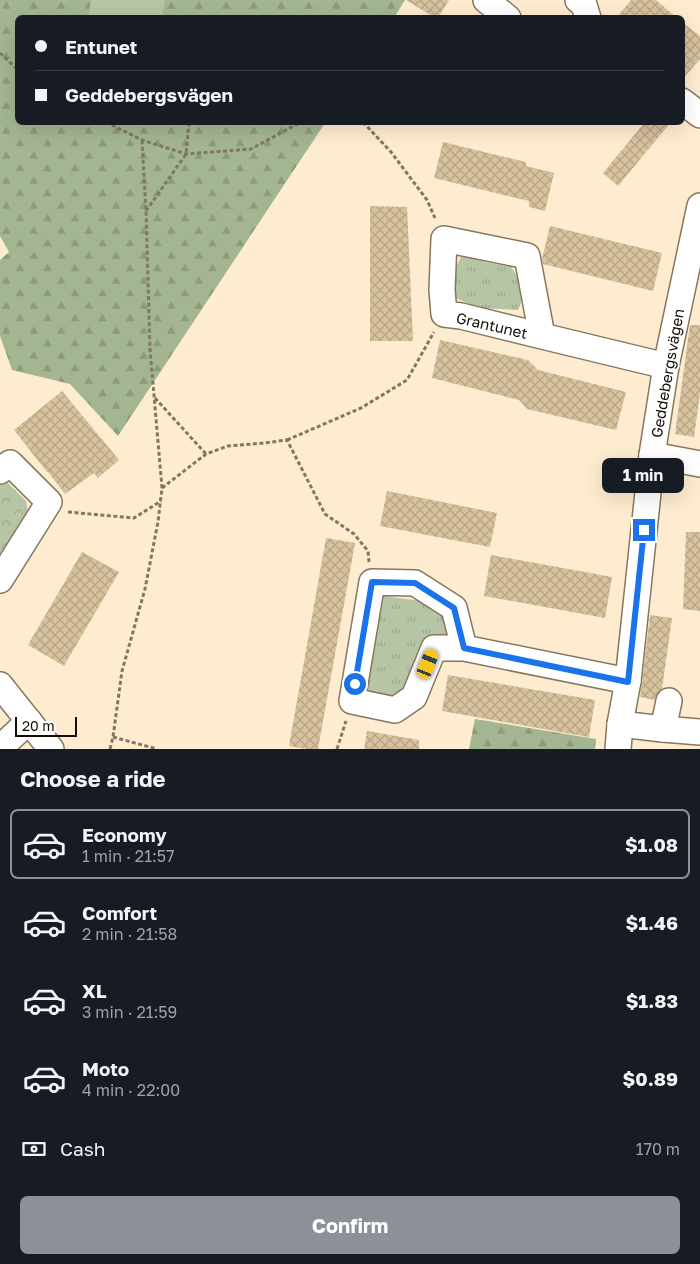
<!DOCTYPE html>
<html lang="en">
<head>
<meta charset="utf-8">
<style>
  body { margin:0; font-family:"Golos Text",sans-serif; background:#242831; color:#f1f3f6; height:100vh; display:flex; flex-direction:column; font-size:19px; white-space:nowrap }
  * { box-sizing:border-box; margin:0 }
  p { font-size:16px; color:#9ea1a6 }
  .icon { flex:none; width:28px; height:28px; fill:none; stroke:currentColor; stroke-width:2; stroke-linecap:round; stroke-linejoin:round }
  .map { position:relative; height:749px; overflow:hidden }
  .panel { display:flex; flex-direction:column; background:#171b24; flex:1 }
  .panel>* { flex:none }
  .guide { position:absolute; left:15px; top:15px; width:670px; height:110px; border-radius:8px; box-shadow:0 5px 20px #0002; display:grid; align-content:center; height:110px; padding:0 20px; background:#171b24 }
  .scale { position:absolute; left:15px; bottom:12px; width:62px; box-sizing:border-box; padding-left:5px; border:2px solid #130d04; border-top:0; font-size:14px; line-height:18px; white-space:nowrap; color:#130d04; -webkit-text-stroke:4px #fff; paint-order:stroke }
  .end { position:absolute; width:22px; height:22px; margin:-11px; border:6px solid #1a73e8; background:#fff; box-shadow:0 0 0 2px #fff }
  .from { border-radius:50% }
  .bubble { position:absolute; height:35px; border-radius:8px; background:#171b24; box-shadow:0 5px 20px #0002; font-size:16px; font-weight:700; line-height:35px; text-align:center }
  .car { position:absolute; width:15px; height:30px; margin:-15px -8px; border-radius:6px; box-shadow:0 0 4px 1px #0007; background:linear-gradient(#f5c518 24%,#345 0 40%,#f5c518 0 76%,#345 0 86%,#f5c518 0) }
  .guide b { display:flex; align-items:center; gap:18px; height:48px; font-size:19px }
  .guide b+b { border-top:1px solid #363941 }
  .guide i { width:12px; height:12px; background:#f1f3f6 }
  ul { padding:0; list-style:none }
  li { display:flex; align-items:center; gap:15px; height:70px; margin:0 10px 8px; padding:0 10px; border:2px solid transparent; border-radius:8px }
  li div { flex:1 }
  li b { display:block; font-size:19px }
  li em { font-style:normal; font-weight:700 }
  li.active { border-color:#8c9099 }
  li>.icon { width:45px; height:45px; stroke-width:1.5 }
  h2 { padding:0 20px; font-size:22px; line-height:60px }
  .pay { display:flex; align-items:center; gap:12px; height:55px; padding:0 20px; font-size:19px }
  .pay p { margin-inline-start:auto }
  .primary-button { display:flex; gap:10px; margin-top:auto; padding:10px 20px }
  .primary-button a { flex:1; height:58px; border-radius:8px; background:#8c9099; color:#fff; font-size:20px; font-weight:700; line-height:58px; text-align:center }
  .map>svg:first-child { display:block }
</style>
</head>
<body>
<div class="map">
<svg width="700" height="749" viewBox="0 0 700 749">
  <defs>
    <pattern id="grass-tufts" width="24" height="20" patternUnits="userSpaceOnUse" patternTransform="scale(1.25)"><rect width="24" height="20" fill="#b6c6a5"/><path d="M3 7l-1-3M5 7V3M7 7l1-3M15 17l-1-3M17 17v-4M19 17l1-3" fill="none" stroke="#9ca98c"/></pattern>
    <pattern id="forest-firs" width="22" height="20" patternUnits="userSpaceOnUse" patternTransform="scale(1.25)"><rect width="22" height="20" fill="#a4b691"/><path d="M5 1l3.5 6h-7zM16 11l3.5 6h-7z" fill="#8c9b7b"/></pattern>
    <pattern id="park-crowns" width="20" height="18" patternUnits="userSpaceOnUse" patternTransform="scale(1.25)"><rect width="20" height="18" fill="#b6c6a5"/><path d="M2 6a3 3 0 1 1 6 0M12 15a3 3 0 1 1 6 0" fill="none" stroke="#9ca98c"/></pattern>
    <pattern id="building-cross-hatch" width="8" height="8" patternUnits="userSpaceOnUse" patternTransform="scale(1.25)"><rect width="8" height="8" fill="#d8c19d"/><path d="M0 0l8 8M0 8l8-8" fill="none" stroke="#b8a586"/></pattern>
  </defs>
  <rect width="100%" height="100%" fill="#feecd0"/>
  <g fill="url(#grass-tufts)">
    <path d="M462 255 485 262 511 267C524 285 527 289 518 310L479 308 455 298 453 272Z"/>
    <polygon points="384,596 429,602 442,606 454,633 403,697 384,700 369,694 365,685 376,608"/>
  </g>
  <g fill="url(#forest-firs)">
    <polygon points="0,0 405,0 394,18 18,18 18,122 325,123 118,436 70,384 12,370 0,336 0,260 9,252 0,236"/>
    <polygon points="475,719 596,739 595,749 469,749"/>
  </g>
  <polygon fill="url(#park-crowns)" points="7,482 26,501 28,512 0,565 0,485"/>
  <polygon fill="#b6c6a5" points="91,0 165,0 162,17 88,17"/>
  <g fill="url(#building-cross-hatch)">
    <polygon points="406,0 449,0 438,18 435,18"/>
    <polygon points="631,0 656,0 677,18 616,18"/>
    <polygon points="682,22 700,36 700,59 682,80"/>
    <polygon points="645,122 671,122 618,186 603,173"/>
    <polygon points="443,142 526,162 526,166 554,173 545,211 529,207 529,201 434,178"/>
    <polygon points="370,206 407,207 413,341 370,341"/>
    <polygon points="550,226 662,253 653,291 543,264 542,259"/>
    <polygon points="690,325 700,325 700,393 694,437 675,434"/>
    <polygon points="440,340 528,360 538,370 626,392 616,430 527,409 519,400 432,378"/>
    <polygon points="62,391 119,460 98,478 94,473 65,494 48,472 47,472 14,430"/>
    <polygon points="387,491 497,513 490,547 380,526"/>
    <polygon points="686,532 700,532 700,611 683,609"/>
    <polygon points="326,538 355,543 318,749 307,749 289,746"/>
    <polygon points="82,552 119,572 64,666 28,645"/>
    <polygon points="491,555 612,577 605,618 484,596"/>
    <polygon points="650,615 672,618 662,689 658,692 655,700 640,697 642,683"/>
    <polygon points="448,675 595,700 589,737 442,711"/>
    <polygon points="367,731 419,740 419,749 364,749"/>
  </g>
  <g fill="none" stroke-linecap="round" stroke-linejoin="round">
    <defs>
      <g id="minor">
        <polyline points="486,0 508,18"/>
        <polyline points="578,0 584,5 588,18"/>
        <polyline points="682,101 700,115"/>
        <polyline points="542,336 461,316 444,314 442,290 444,239 527,256 542,336 666,366"/>
        <polyline points="652,455 700,464"/>
        <polyline points="0,471 10,463 49,502 0,580"/>
        <polyline points="464,648 434,648 414,697 395,710 352,701 372,582 415,583 454,608 464,648 628,681"/>
        <polyline points="0,685 51,749"/>
        <polyline points="620,724 663,729 700,732"/>
        <polyline points="663,729 669,701"/>
        <polyline points="0,748 29,721"/>
        <polyline points="618,749 620,724 628,681 652,455 666,366 700,206"/>
      </g>
    </defs>
    <use href="#minor" stroke="#87775e" stroke-width="28"/>
    <g stroke="#827765" stroke-width="3" stroke-dasharray="4 2.5" stroke-linecap="butt">
      <polyline points="0,53 18,70"/>
      <polyline points="106,122 142,140 186,154 251,149 301,122"/>
      <polyline points="363,122 391,152 427,200 435,218"/>
      <polyline points="146,211 186,154 189,122"/>
      <polyline points="155,398 206,454"/>
      <polyline points="287,440 361,408 407,380 434,332"/>
      <polyline points="162,488 206,454 228,446 264,443 287,440 325,514 354,534 368,551 369,562"/>
      <polyline points="68,512 134,518 161,501"/>
      <polyline points="113,737 157,749"/>
      <polyline points="110,749 113,737 122,671 145,589 158,522 162,488 150,349 146,211 142,140"/>
      <polyline points="337,749 346,721"/>
    </g>
    <use href="#minor" stroke="#fff" stroke-width="25"/>
  </g>
  <g fill="none" stroke-linecap="round" stroke-linejoin="round">
    <polyline stroke="#1a73e8" stroke-width="6" points="355,684 372,582 415,583 454,608 464,648 628,682 644,530"/>
  </g>
  <g text-anchor="middle" dominant-baseline="central" stroke-width="4" stroke-linejoin="round" paint-order="stroke">
    <g font-size="15" fill="#130d04" stroke="#fff">
      <text transform="translate(492 325) rotate(13)">Grantunet</text>
      <text transform="translate(667 373) rotate(-80)">Geddebergsvägen</text>
    </g>
  </g>
</svg>
<div class="scale">20 m</div>
<i class="end from" style="left:355px;top:684px"></i>
<i class="end" style="left:644px;top:530px"></i>
<div class="bubble" style="left:602px;top:458px;width:82px">1 min</div>
<i class="car" style="left:428px;top:664px;rotate:22deg"></i>
<div class="guide">
<b><i class="from"></i>Entunet</b>
<b><i></i>Geddebergsvägen</b>
</div>
</div>
<section class="panel">
<h2>Choose a ride</h2>
<ul>
<li class="active"><svg class="icon" aria-label="car" viewBox="0 0 24 24"><path d="M5 17H2v-5l4-1 3-4h7l3 4 3 1v5h-3M9 17h6M6 11h13"/><circle cx="7" cy="17" r="2"/><circle cx="17" cy="17" r="2"/></svg><div><b>Economy</b><p>1 min · 21:57</p></div><em>$1.08</em></li>
<li><svg class="icon" aria-label="car" viewBox="0 0 24 24"><path d="M5 17H2v-5l4-1 3-4h7l3 4 3 1v5h-3M9 17h6M6 11h13"/><circle cx="7" cy="17" r="2"/><circle cx="17" cy="17" r="2"/></svg><div><b>Comfort</b><p>2 min · 21:58</p></div><em>$1.46</em></li>
<li><svg class="icon" aria-label="car" viewBox="0 0 24 24"><path d="M5 17H2v-5l4-1 3-4h7l3 4 3 1v5h-3M9 17h6M6 11h13"/><circle cx="7" cy="17" r="2"/><circle cx="17" cy="17" r="2"/></svg><div><b>XL</b><p>3 min · 21:59</p></div><em>$1.83</em></li>
<li><svg class="icon" aria-label="car" viewBox="0 0 24 24"><path d="M5 17H2v-5l4-1 3-4h7l3 4 3 1v5h-3M9 17h6M6 11h13"/><circle cx="7" cy="17" r="2"/><circle cx="17" cy="17" r="2"/></svg><div><b>Moto</b><p>4 min · 22:00</p></div><em>$0.89</em></li>
</ul>
<div class="pay"><svg class="icon" aria-label="cash" viewBox="0 0 24 24"><path d="M3 7h18v10H3z"/><circle cx="12" cy="12" r="2"/></svg>Cash<p>170 m</p></div>
<div class="primary-button"><a>Confirm</a></div>
</section>
</body>
</html>
